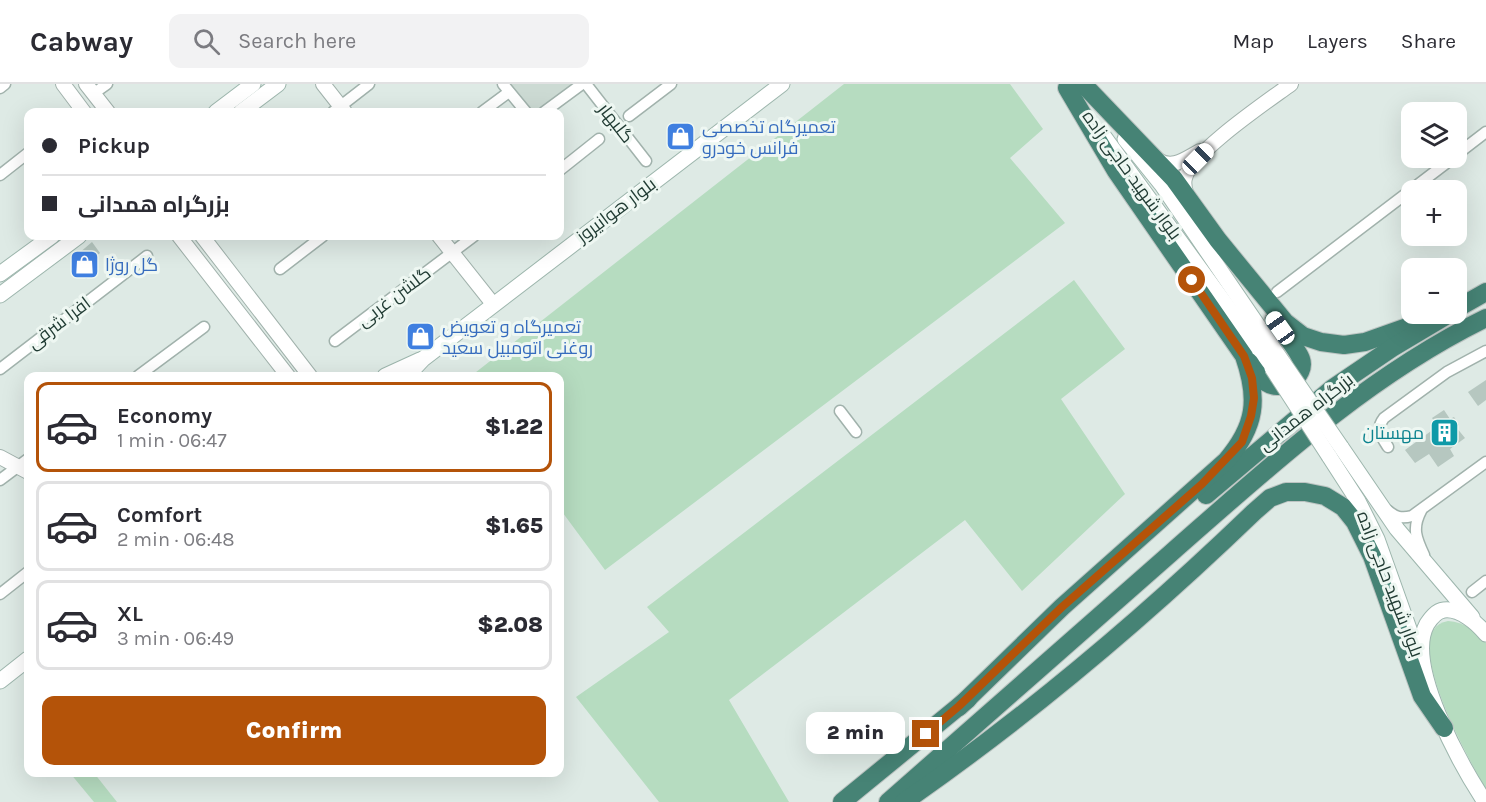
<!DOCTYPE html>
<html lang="en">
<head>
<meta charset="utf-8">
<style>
  body { margin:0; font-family:Karla,Cairo,sans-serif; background:#f2f2f3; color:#2b2b33; height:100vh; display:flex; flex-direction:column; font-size:22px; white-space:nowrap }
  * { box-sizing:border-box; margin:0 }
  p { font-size:20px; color:#7c7c81 }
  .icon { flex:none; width:33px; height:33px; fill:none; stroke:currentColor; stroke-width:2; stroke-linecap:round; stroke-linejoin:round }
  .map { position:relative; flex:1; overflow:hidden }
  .side { position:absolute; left:24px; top:288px; width:540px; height:405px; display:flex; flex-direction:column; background:#fff; border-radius:12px; box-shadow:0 6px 24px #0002 }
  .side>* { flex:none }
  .banner { position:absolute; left:24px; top:24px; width:540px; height:132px; border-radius:12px; box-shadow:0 6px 24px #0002; display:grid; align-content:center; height:132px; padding:0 18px; background:#fff }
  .fabs { position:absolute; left:1401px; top:18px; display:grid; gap:12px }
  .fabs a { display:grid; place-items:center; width:66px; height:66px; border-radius:12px; background:#fff; box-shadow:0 6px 24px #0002; font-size:30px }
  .end { position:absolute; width:27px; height:27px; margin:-14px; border:8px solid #b45309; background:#fff; box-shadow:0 0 0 3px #fff }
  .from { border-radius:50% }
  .bubble { position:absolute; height:42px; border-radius:12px; background:#fff; box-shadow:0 6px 24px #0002; font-size:20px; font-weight:800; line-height:42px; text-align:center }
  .car { position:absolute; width:18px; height:36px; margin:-18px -9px; border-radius:8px; box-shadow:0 0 4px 2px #0007; background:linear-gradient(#fff 24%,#345 0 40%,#fff 0 76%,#345 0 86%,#fff 0) }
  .banner b { display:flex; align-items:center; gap:21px; height:57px; font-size:22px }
  .banner b+b { border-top:2px solid #e1e1e2 }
  .banner i { width:15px; height:15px; background:#2b2b33 }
  ul { padding:10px 0 0; list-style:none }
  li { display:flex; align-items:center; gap:18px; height:90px; margin:0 12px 9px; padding:0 6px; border:3px solid #e1e1e2; border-radius:12px }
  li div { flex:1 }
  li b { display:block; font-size:22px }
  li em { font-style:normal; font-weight:800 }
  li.active { border-color:#b45309 }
  li>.icon { width:54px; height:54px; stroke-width:1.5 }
  .action { display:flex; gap:12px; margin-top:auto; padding:12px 18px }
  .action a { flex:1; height:69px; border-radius:12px; background:#b45309; color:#fff; font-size:24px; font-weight:800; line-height:69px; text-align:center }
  header { display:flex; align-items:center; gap:36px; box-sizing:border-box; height:84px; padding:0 30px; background:#fff; border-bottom:2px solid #e1e1e2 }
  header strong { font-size:28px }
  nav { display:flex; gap:33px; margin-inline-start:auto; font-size:21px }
  .search { width:420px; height:54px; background:#f2f2f3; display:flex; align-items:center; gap:15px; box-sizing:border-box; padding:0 21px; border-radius:12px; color:#7c7c81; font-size:22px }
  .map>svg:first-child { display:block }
</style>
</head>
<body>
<header>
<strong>Cabway</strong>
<div class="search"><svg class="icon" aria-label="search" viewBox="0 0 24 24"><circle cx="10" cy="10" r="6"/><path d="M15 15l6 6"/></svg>Search here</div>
<nav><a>Map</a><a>Layers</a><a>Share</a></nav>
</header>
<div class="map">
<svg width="1486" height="718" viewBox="0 0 1486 718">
  <rect width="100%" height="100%" fill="#deeae5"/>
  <polygon fill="#ccdad3" points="510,0 574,0 537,28 532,28"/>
  <g fill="#b6dcc0">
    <polygon points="844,0 1010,0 1043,45 1010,74 1065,139 605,486 560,425 560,292 471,292"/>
    <polygon points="1074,196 1125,265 1061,315 1125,410 1022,507 965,436 729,616 789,718 659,718 576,613 669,548 647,523"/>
    <path d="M1448 537C1465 538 1475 547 1486 559V705C1471 680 1395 545 1448 537Z"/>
    <polygon points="70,689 94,689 117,718 94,718"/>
  </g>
  <g fill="#b6c7c0">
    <polygon points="92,158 100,169 89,177 97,187 86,195 71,176"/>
    <polygon points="1486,296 1486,316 1478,322 1468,308"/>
    <polygon points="1444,326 1450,335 1454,333 1459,341 1456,343 1465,354 1450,365 1454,372 1438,383 1429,370 1415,379 1405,366 1438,342 1432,334"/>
  </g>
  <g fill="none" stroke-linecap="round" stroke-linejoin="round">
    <defs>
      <g id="minor">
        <polyline points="503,0 526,28"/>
        <polyline points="586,0 646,77"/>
        <polyline points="0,4 5,0"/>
        <polyline points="93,10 107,0"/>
        <polyline points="333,28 369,0"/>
        <polyline points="482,28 509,8"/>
        <polyline points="544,28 582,0"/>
        <polyline points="629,32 671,0"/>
        <polyline points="1456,71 1486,48"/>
        <polyline points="560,86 599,55"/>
        <polyline points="0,91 28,69"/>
        <polyline points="280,185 323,152"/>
        <polyline points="1277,208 1453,74"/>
        <polyline points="335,257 474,152"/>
        <polyline points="0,285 147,172"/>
        <polyline points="138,292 204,243"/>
        <polyline points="840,327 856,348"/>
        <path d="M1388 363C1381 352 1375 346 1384 334L1447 288 1486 267"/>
        <polyline points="0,396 28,375"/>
        <path d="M1387 426C1395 433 1401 435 1412 432L1486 378"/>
        <path d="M1421 427C1412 444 1416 454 1424 471"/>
        <polyline points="1472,508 1486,497"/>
        <polyline points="0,510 28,488"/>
      </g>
      <g id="tertiary">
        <polyline points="63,0 84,28"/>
        <polyline points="86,0 108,28"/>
        <polyline points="323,0 345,28"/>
        <path d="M1158 76C1173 86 1186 74 1200 67"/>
        <path d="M1187 112C1185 106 1183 101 1185 94 1191 69 1268 17 1291 0"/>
        <polyline points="179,152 288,292"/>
        <polyline points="202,152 310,292"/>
        <polyline points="439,152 493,220"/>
        <polyline points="0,373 28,388"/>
      </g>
      <g id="secondary">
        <polyline points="216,28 253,0"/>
        <polyline points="241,28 278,0"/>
        <polyline points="1102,50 1272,284"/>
        <polyline points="1125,55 1162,101 1284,280"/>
        <polyline points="0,190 52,152"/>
        <polyline points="0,211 79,152"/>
        <polyline points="385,292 420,276"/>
        <polyline points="407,292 423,275 782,0"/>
        <polyline points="1341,363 1397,445 1472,533"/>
        <polyline points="1329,372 1358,417 1377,455 1418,570"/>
        <polyline points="0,597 28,575"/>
        <path d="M1485 718C1462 683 1404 581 1427 540 1431 534 1436 527 1444 526 1460 524 1477 539 1486 550"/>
      </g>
      <g id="trunk">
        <polyline points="1083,0 1174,95 1218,156 1285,238 1303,252 1321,258 1344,261 1365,258 1410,242"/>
        <polyline points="1456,225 1486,208"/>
        <path d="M1249 278C1254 285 1259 294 1267 299 1282 309 1307 292 1301 275 1297 264 1281 246 1274 236"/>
        <polyline points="1206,411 1333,304 1392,264 1449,230"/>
        <path d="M959 623 1062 523 1226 377C1256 342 1259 315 1244 272L1116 87 1067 4"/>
        <polyline points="842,718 968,615"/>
        <path d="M888 718C982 635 1077 552 1171 469 1269 383 1367 292 1486 234"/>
        <path d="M904 718C1029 631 1145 533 1254 428L1270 414 1286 408H1305L1325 412 1343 423 1355 438 1372 472 1422 612 1444 644"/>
      </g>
    </defs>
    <use href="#minor" stroke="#a1b2ac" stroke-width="13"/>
    <use href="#tertiary" stroke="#a1b2ac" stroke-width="16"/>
    <use href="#secondary" stroke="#9db6ad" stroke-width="17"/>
    <use href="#trunk" stroke="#bcc4c2" stroke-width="20"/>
    <use href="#minor" stroke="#fff" stroke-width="10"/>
    <use href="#tertiary" stroke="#fff" stroke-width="14"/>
    <use href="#secondary" stroke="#fff" stroke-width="15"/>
    <use href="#trunk" stroke="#468375" stroke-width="18"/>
    <defs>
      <g id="secondary-bridge">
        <polyline points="1284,280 1341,363"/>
        <polyline points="1272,284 1329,372"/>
      </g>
    </defs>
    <use href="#secondary-bridge" stroke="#9db6ad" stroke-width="17" stroke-linecap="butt"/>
    <use href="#secondary-bridge" stroke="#fff" stroke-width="15"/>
  </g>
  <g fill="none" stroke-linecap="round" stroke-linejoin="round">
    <polyline stroke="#b45309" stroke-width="8" points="926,650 959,622 1062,523 1202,400 1242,358 1251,332 1254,314 1252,294 1244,272 1192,196"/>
  </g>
  <defs>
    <symbol id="shop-square" viewBox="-11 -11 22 22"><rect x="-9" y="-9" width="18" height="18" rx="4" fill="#3f7fe0" stroke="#eef7f2"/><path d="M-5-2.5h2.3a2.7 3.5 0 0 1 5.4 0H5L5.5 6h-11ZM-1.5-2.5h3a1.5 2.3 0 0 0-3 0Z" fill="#fff"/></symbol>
    <symbol id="building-square" viewBox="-11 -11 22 22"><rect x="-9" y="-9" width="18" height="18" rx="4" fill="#0f9aa8" stroke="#eef7f2"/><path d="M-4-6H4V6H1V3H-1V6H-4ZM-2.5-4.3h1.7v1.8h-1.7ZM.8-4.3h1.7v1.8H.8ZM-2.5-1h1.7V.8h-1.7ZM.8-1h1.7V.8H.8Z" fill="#fff"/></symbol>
  </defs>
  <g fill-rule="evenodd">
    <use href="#shop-square" x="664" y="36" width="33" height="33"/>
    <use href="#shop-square" x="68" y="164" width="33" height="33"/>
    <use href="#shop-square" x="404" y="236" width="33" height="33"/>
    <use href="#building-square" x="1428" y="332" width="33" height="33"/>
  </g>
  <g text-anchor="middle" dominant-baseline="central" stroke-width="6" stroke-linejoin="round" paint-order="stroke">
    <g font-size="18" fill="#1f3a32" stroke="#eef7f2">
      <text transform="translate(616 39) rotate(52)">گلبهار</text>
      <text transform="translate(1132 91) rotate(54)">بلوار شهید حاجی زاده</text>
      <text transform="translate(616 126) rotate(-37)">بلوار هوانیروز</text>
      <text transform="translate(394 213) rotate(-37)">گلشن غربی</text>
      <text transform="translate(59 239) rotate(-37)">افرا شرقی</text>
      <text transform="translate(1306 328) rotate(-38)">بزرگراه همدانی</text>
      <text transform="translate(1390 500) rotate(69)">بلوار شهید حاجی زاده</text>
    </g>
    <g font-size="18" fill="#366cbe" stroke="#eef7f2" text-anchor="start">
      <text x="702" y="43">تعمیرگاه تخصصی<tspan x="702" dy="21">فرانس خودرو</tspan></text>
      <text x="105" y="181">گل روژا</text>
      <text x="442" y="243">تعمیرگاه و تعویض<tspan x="442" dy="21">روغنی اتومبیل سعید</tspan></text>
    </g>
    <g font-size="18" fill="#0d838f" stroke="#eef7f2" text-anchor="end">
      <text x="1424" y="349">مهستان</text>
    </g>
  </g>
</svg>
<div class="fabs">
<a><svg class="icon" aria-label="layers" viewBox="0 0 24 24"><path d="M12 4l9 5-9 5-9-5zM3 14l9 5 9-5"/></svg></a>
<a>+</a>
<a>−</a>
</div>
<i class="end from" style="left:1192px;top:196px"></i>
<i class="end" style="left:926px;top:650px"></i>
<div class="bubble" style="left:806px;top:628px;width:99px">2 min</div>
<i class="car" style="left:1198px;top:75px;rotate:45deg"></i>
<i class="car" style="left:1280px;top:244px;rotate:325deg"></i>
<div class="banner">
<b><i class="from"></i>Pickup</b>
<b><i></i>بزرگراه همدانی</b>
</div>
<section class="side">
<ul>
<li class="active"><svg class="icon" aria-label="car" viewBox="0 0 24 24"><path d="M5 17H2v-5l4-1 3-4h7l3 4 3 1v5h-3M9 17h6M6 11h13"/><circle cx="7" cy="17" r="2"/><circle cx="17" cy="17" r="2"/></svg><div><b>Economy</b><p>1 min · 06:47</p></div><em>$1.22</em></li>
<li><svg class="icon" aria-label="car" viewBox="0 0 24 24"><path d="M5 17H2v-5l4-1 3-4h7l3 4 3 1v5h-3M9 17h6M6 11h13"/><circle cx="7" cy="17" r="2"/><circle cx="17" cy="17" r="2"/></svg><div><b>Comfort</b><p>2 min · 06:48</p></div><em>$1.65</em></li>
<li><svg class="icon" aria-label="car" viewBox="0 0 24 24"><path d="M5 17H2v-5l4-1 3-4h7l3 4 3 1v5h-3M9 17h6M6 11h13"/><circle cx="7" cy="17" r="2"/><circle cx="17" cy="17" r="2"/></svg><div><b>XL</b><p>3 min · 06:49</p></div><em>$2.08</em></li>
</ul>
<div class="action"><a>Confirm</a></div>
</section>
</div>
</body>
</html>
